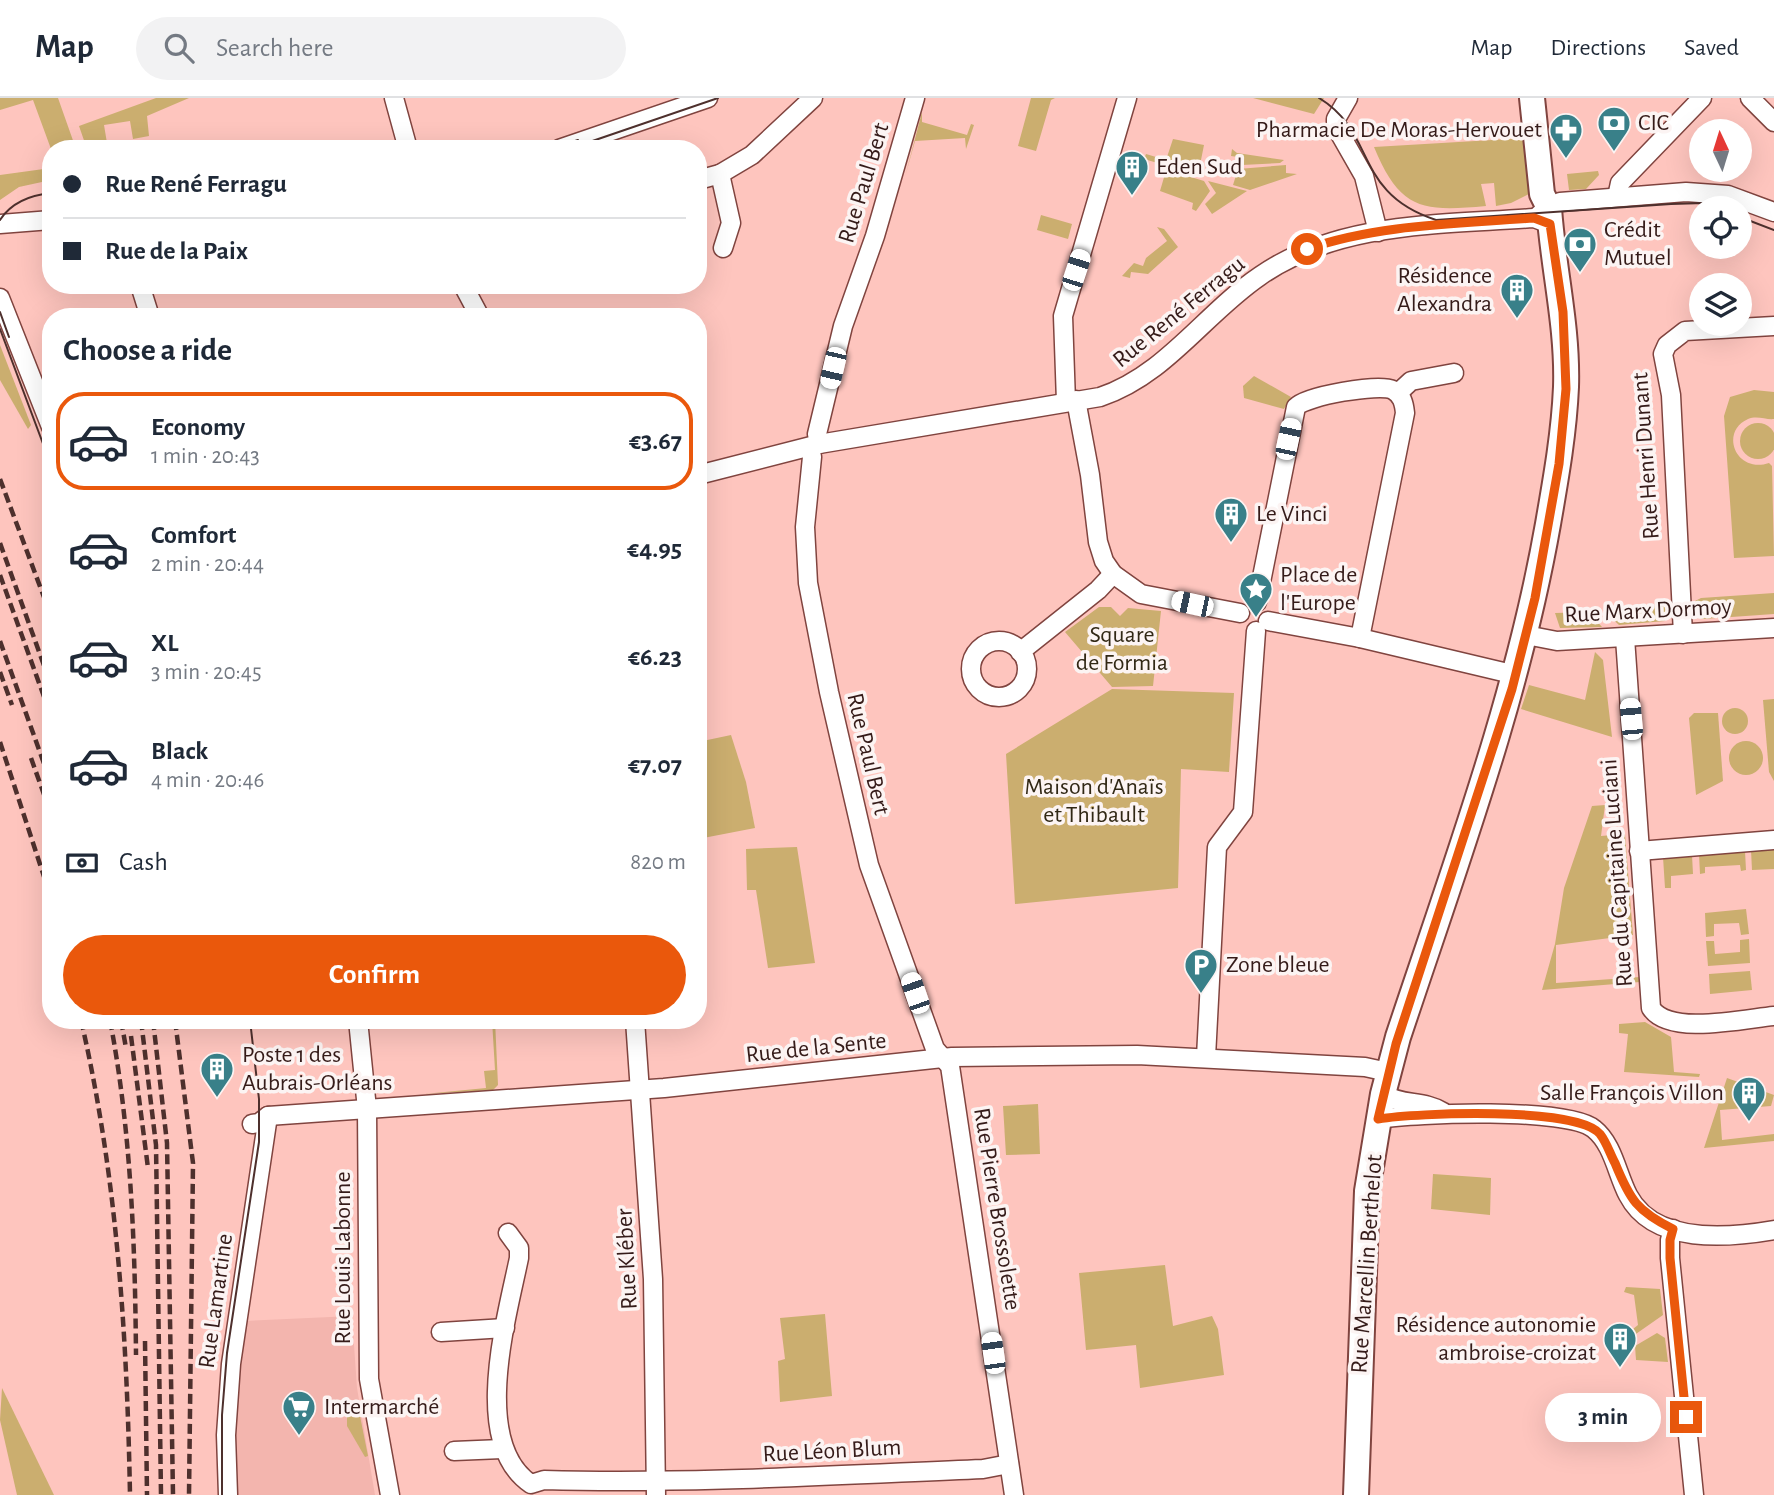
<!DOCTYPE html>
<html lang="en">
<head>
<meta charset="utf-8">
<style>
  body { margin:0; font-family:"Alegreya Sans",sans-serif; background:#f2f2f3; color:#1f2937; height:100vh; display:flex; flex-direction:column; font-size:26px; white-space:nowrap }
  * { box-sizing:border-box; margin:0 }
  p { font-size:23px; color:#747a83 }
  .icon { flex:none; width:38px; height:38px; fill:none; stroke:currentColor; stroke-width:2; stroke-linecap:round; stroke-linejoin:round }
  .map { position:relative; flex:1; overflow:hidden }
  .side { position:absolute; left:42px; top:210px; width:665px; height:721px; display:flex; flex-direction:column; background:#fff; border-radius:28px; box-shadow:0 7px 28px #0002 }
  .side>* { flex:none }
  .banner { position:absolute; left:42px; top:42px; width:665px; height:154px; border-radius:28px; box-shadow:0 7px 28px #0002; display:grid; align-content:center; height:154px; padding:0 21px; background:#fff }
  .needle { width:46px; rotate:356deg }
  .fabs { position:absolute; left:1689px; top:21px; display:grid; gap:14px }
  .fabs a { display:grid; place-items:center; width:63px; height:63px; border-radius:50%; background:#fff; box-shadow:0 7px 28px #0002; font-size:35px }
  .end { position:absolute; width:32px; height:32px; margin:-16px; border:9px solid #ea580c; background:#fff; box-shadow:0 0 0 4px #fff }
  .from { border-radius:50% }
  .bubble { position:absolute; height:49px; border-radius:24px; background:#fff; box-shadow:0 7px 28px #0002; font-size:23px; font-weight:700; line-height:49px; text-align:center }
  .car { position:absolute; width:21px; height:42px; margin:-21px -10px; border-radius:9px; box-shadow:0 0 5px 2px #0007; background:linear-gradient(#fff 24%,#345 0 40%,#fff 0 76%,#345 0 86%,#fff 0) }
  .banner b { display:flex; align-items:center; gap:24px; height:66px; font-size:26px }
  .banner b+b { border-top:2px solid #e0e1e3 }
  .banner i { width:18px; height:18px; background:#1f2937 }
  ul { padding:0; list-style:none }
  li { display:flex; align-items:center; gap:21px; height:98px; margin:0 14px 10px; padding:0 7px; border:4px solid transparent; border-radius:28px }
  li div { flex:1 }
  li b { display:block; font-size:26px }
  li em { font-style:normal; font-weight:700 }
  li.on { border-color:#ea580c }
  li>.icon { width:63px; height:63px; stroke-width:1.5 }
  h2 { padding:0 21px; font-size:32px; line-height:84px }
  .pay { display:flex; align-items:center; gap:18px; height:77px; padding:0 21px; font-size:26px }
  .pay p { margin-inline-start:auto }
  .primary-button { display:flex; gap:14px; margin-top:auto; padding:14px 21px }
  .primary-button a { flex:1; height:80px; border-radius:42px; background:#ea580c; color:#fff; font-size:28px; font-weight:700; line-height:80px; text-align:center }
  header { display:flex; align-items:center; gap:42px; box-sizing:border-box; height:98px; padding:0 35px; background:#fff; border-bottom:2px solid #e0e1e3 }
  header strong { font-size:33px }
  nav { display:flex; gap:38px; margin-inline-start:auto; font-size:24px }
  .search { width:490px; height:63px; background:#f2f2f3; display:flex; align-items:center; gap:18px; box-sizing:border-box; padding:0 24px; border-radius:38px; color:#747a83; font-size:26px }
  .map>svg:first-child { display:block }
</style>
</head>
<body>
<header>
<strong>Map</strong>
<div class="search"><svg class="icon" aria-label="search" viewBox="0 0 24 24"><circle cx="10" cy="10" r="6"/><path d="M15 15l6 6"/></svg>Search here</div>
<nav><a>Map</a><a>Directions</a><a>Saved</a></nav>
</header>
<div class="map">
<svg width="1774" height="1397" viewBox="0 0 1774 1397">
  <rect width="100%" height="100%" fill="#fec5be"/>
  <polygon fill="#f3b5ae" points="352,1218 357,1290 375,1397 235,1397 234,1303 244,1223"/>
  <g fill="#cbae6f">
    <polygon points="0,0 58,0 76,51 51,51 33,2 0,12"/>
    <polygon points="156,0 189,0 147,18 149,38 133,41 130,23 104,27 108,51 87,51 79,28"/>
    <polygon points="1031,0 1055,0 1051,2 1036,53 1018,48"/>
    <polygon points="1253,0 1324,0 1314,16"/>
    <polygon points="922,14 922,24 967,37 971,26 974,27 966,51 965,40 915,43 905,79"/>
    <path d="M1526 40 1531 95 1511 105 1496 108 1494 85 1481 86 1486 108C1422 114 1400 112 1374 49Z"/>
    <polygon points="1173,41 1204,47 1198,77 1144,61 1146,56 1166,62"/>
    <polygon points="1232,51 1237,55 1284,62 1280,65 1242,67 1238,59 1231,58"/>
    <polygon points="1286,67 1286,75 1297,76 1250,92 1233,87 1238,71"/>
    <polygon points="51,70 51,82 19,89 0,102 0,77"/>
    <polygon points="1171,73 1204,83 1210,93 1196,113 1192,111 1193,105 1160,93 1165,76"/>
    <polygon points="1598,73 1599,77 1586,91 1569,92 1567,76"/>
    <polygon points="1208,83 1247,93 1212,116 1205,106 1216,95"/>
    <polygon points="1041,117 1072,126 1068,141 1037,132"/>
    <polygon points="1157,129 1164,131 1178,149 1148,176 1131,174 1130,180 1122,178 1134,165 1143,168 1146,160 1167,143"/>
    <polygon points="0,247 31,327 28,331 0,282"/>
    <polygon points="1254,278 1291,299 1284,311 1244,300 1243,288"/>
    <path d="M1754 292 1774 294V321C1766 322 1757 317 1748 321 1719 334 1736 376 1769 365L1772 368 1774 458 1734 460 1724 318 1730 299Z"/>
    <circle cx="1758" cy="343" r="18"/>
    <polygon points="1774,495 1774,516 1703,521 1696,519 1690,510 1691,505 1701,500"/>
    <polygon points="1661,504 1670,504 1665,523 1619,527 1603,512 1654,508"/>
    <polygon points="1099,509 1111,509 1120,518 1128,510 1161,513 1153,588 1112,589 1065,534"/>
    <polygon points="1589,514 1602,529 1560,530 1555,515"/>
    <polygon points="1595,554 1603,562 1612,639 1521,611 1529,587 1585,602"/>
    <polygon points="1112,591 1234,595 1229,674 1181,671 1178,790 1015,806 1006,656"/>
    <polygon points="1774,601 1774,683 1769,674 1763,602"/>
    <circle cx="1735" cy="623" r="13"/>
    <polygon points="1694,615 1718,615 1723,683 1696,697 1689,620"/>
    <polygon points="731,637 746,684 755,730 698,741 698,644"/>
    <circle cx="1746" cy="660" r="17"/>
    <polygon points="1605,707 1601,738 1625,736 1633,837 1556,847 1556,885 1640,879 1640,884 1542,892 1555,846 1564,790 1592,708"/>
    <polygon points="797,749 815,865 768,870 756,792 747,792 746,751"/>
    <polygon points="1774,751 1774,771 1752,772 1751,752"/>
    <polygon points="1745,753 1746,772 1741,773 1740,767 1705,769 1705,775 1700,776 1699,756"/>
    <polygon points="1692,757 1693,776 1671,778 1671,790 1665,790 1663,759"/>
    <polygon points="1746,811 1749,836 1741,837 1739,825 1714,826 1714,838 1706,839 1705,815"/>
    <polygon points="1749,841 1750,865 1708,868 1706,843 1714,843 1715,856 1740,854 1740,842"/>
    <polygon points="1750,873 1752,892 1710,896 1709,876"/>
    <polygon points="492,922 495,922 498,987 493,992 424,996 486,990 484,973 495,972"/>
    <polygon points="1645,924 1671,939 1674,974 1700,976 1699,979 1624,974 1628,936 1619,935 1619,926"/>
    <polygon points="1727,980 1774,997 1771,1008 1720,1012 1722,1042 1774,1036 1774,1043 1704,1050"/>
    <polygon points="1038,1006 1040,1056 1006,1057 1003,1008"/>
    <polygon points="1433,1076 1491,1080 1490,1117 1431,1111"/>
    <polygon points="1165,1167 1173,1228 1212,1218 1218,1231 1224,1277 1140,1290 1136,1247 1086,1252 1079,1175"/>
    <polygon points="1626,1189 1660,1191 1663,1217 1633,1238 1633,1231 1638,1227 1634,1197 1624,1194"/>
    <polygon points="825,1216 832,1298 780,1304 778,1263 785,1261 780,1220"/>
    <polygon points="1657,1235 1665,1240 1668,1264 1636,1262 1635,1248"/>
    <polygon points="2,1290 54,1397 17,1397 0,1322"/>
    <polygon points="356,1310 359,1313 368,1358 365,1359 347,1328 347,1314"/>
  </g>
  <g fill="none" stroke-linecap="round" stroke-linejoin="round">
    <defs>
      <g id="street">
        <polyline points="394,0 408,51"/>
        <polyline points="1348,0 1336,21 1336,29 1364,78 1378,134"/>
        <polyline points="1750,0 1774,24"/>
        <polyline points="559,51 708,0"/>
        <polyline points="720,76 752,57 813,0"/>
        <polyline points="698,82 720,76 731,125 723,150"/>
        <polyline points="1617,99 1620,85 1702,0"/>
        <polyline points="1540,116 1560,104 1686,94 1728,97 1774,114"/>
        <polyline points="0,126 51,122"/>
        <polyline points="140,187 150,219"/>
        <polyline points="463,187 480,219"/>
        <polyline points="0,200 51,329"/>
        <polyline points="1398,295 1411,283 1454,275"/>
        <polyline points="1076,302 1090,377 1098,444 1104,463 1113,476 1141,496 1240,515"/>
        <polyline points="1066,304 1063,218 1127,0"/>
        <polyline points="819,346 817,336 843,228 875,138 915,0"/>
        <polyline points="810,349 812,359 805,429 808,485 829,594 869,767 935,951 950,968 1014,1397"/>
        <path d="M698 377 819 346 1100 299C1166 277 1204 216 1260 178 1339 123 1442 127 1534 120L1550 126"/>
        <path d="M1257 504 1296 309C1306 298 1379 285 1393 292 1402 297 1404 305 1405 315L1360 540"/>
        <polyline points="1268,523 1360,540 1516,577"/>
        <polyline points="1683,536 1671,297 1663,256 1667,247 1685,233 1774,228"/>
        <polyline points="1526,537 1557,543 1774,530"/>
        <path d="M1625 540 1651 910C1669 938 1744 921 1774 918"/>
        <circle cx="999" cy="571" r="28"/>
        <polyline points="1020,554 1098,492 1113,476"/>
        <polyline points="1639,753 1774,742"/>
        <polyline points="358,922 367,1011 369,1281 390,1397"/>
        <polyline points="635,922 653,1181 656,1397"/>
        <polyline points="1206,959 1217,749 1243,714 1256,533"/>
        <path d="M1383 996C1402 1008 1424 1002 1443 1014"/>
        <path d="M1379 1021C1415 1015 1568 1009 1594 1031 1613 1046 1617 1076 1628 1097 1654 1147 1728 1140 1774 1132"/>
        <polyline points="252,1026 259,1025 268,1018 664,990 952,959 1137,957 1365,969 1388,974"/>
        <polyline points="1673,1131 1670,1142 1670,1160 1694,1397"/>
        <path d="M508 1135 519 1150V1160C507 1219 470 1345 531 1386L544 1382C691 1386 837 1377 983 1371L1009 1366"/>
        <polyline points="441,1234 505,1230"/>
        <polyline points="454,1353 502,1351"/>
        <polyline points="228,1397 226,1337 231,1266 268,1018"/>
      </g>
      <path id="secondary" d="M1356 1397 1367 1093 1383 996 1398 939C1454 770 1517 602 1548 426 1556 380 1564 335 1566 289 1568 228 1553 170 1549 110L1542 96 1532 0"/>
    </defs>
    <use href="#street" stroke="#80443f" stroke-width="21"/>
    <use href="#secondary" stroke="#80443f" stroke-width="28"/>
    <use href="#street" stroke="#fff" stroke-width="18"/>
    <use href="#secondary" stroke="#fff" stroke-width="24"/>
    <g stroke="#4e302d" stroke-width="2">
      <path d="M1319 0C1377 35 1353 95 1436 122L1671 106 1704 105 1733 110"/>
      <polyline points="551,51 578,42"/>
      <polyline points="569,51 718,0"/>
      <polyline points="1740,119 1774,132"/>
      <path d="M0 122C11 105 31 97 51 95"/>
      <polyline points="0,214 9,239"/>
      <polyline points="0,231 51,367"/>
      <polyline points="222,1397 222,1317 227,1255 259,1044 259,1001 250,922"/>
    </g>
    <g stroke="#4e302d" stroke-width="4.5" stroke-dasharray="10 5" stroke-linecap="butt">
      <polyline points="0,381 51,518"/>
      <polyline points="0,445 51,587"/>
      <polyline points="0,477 51,618"/>
      <polyline points="0,543 51,685"/>
      <polyline points="0,574 12,607"/>
      <polyline points="0,644 51,800"/>
      <polyline points="31,660 51,716"/>
      <path d="M81 922C117 1078 127 1237 130 1397"/>
      <path d="M110 922C131 1033 135 1144 136 1257"/>
      <polyline points="121,922 126,950"/>
      <polyline points="141,922 156,1047 161,1397"/>
      <polyline points="153,922 167,1045 173,1397"/>
      <polyline points="175,922 193,1065 189,1397"/>
      <polyline points="131,938 148,1070"/>
      <polyline points="145,1243 147,1397"/>
    </g>
  </g>
  <g fill="none" stroke-linecap="round" stroke-linejoin="round">
    <path stroke="#ea580c" stroke-width="9" d="M1307 151C1379 126 1458 126 1534 120L1550 126 1563 214 1566 291 1559 366 1535 500 1512 591 1396 946 1378 1021C1416 1015 1577 1008 1600 1036 1607 1045 1610 1056 1615 1065 1630 1102 1637 1113 1673 1131L1670 1142V1160L1686 1319"/>
  </g>
  <defs>
    <symbol id="bank-pin" viewBox="-11 -11 22 30"><path d="M0 17L-7.5 6A9.5 9.5 0 1 1 7.5 6Z" fill="#398089" stroke="#fcf4f3"/><path d="M-6-4H6V4H-6ZM0-2.3a2.3 2.3 0 1 0 0 4.6a2.3 2.3 0 1 0 0-4.6Z" fill="#fff"/></symbol>
    <symbol id="pharmacy-pin" viewBox="-11 -11 22 30"><path d="M0 17L-7.5 6A9.5 9.5 0 1 1 7.5 6Z" fill="#398089" stroke="#fcf4f3"/><path d="M-2-6h4v4h4v4h-4v4h-4v-4h-4v-4h4Z" fill="#fff"/></symbol>
    <symbol id="building-pin" viewBox="-11 -11 22 30"><path d="M0 17L-7.5 6A9.5 9.5 0 1 1 7.5 6Z" fill="#398089" stroke="#fcf4f3"/><path d="M-4-6H4V6H1V3H-1V6H-4ZM-2.5-4.3h1.7v1.8h-1.7ZM.8-4.3h1.7v1.8H.8ZM-2.5-1h1.7V.8h-1.7ZM.8-1h1.7V.8H.8Z" fill="#fff"/></symbol>
    <symbol id="sight-pin" viewBox="-11 -11 22 30"><path d="M0 17L-7.5 6A9.5 9.5 0 1 1 7.5 6Z" fill="#398089" stroke="#fcf4f3"/><path d="M0-6L1.8-2.2L6-1.7L2.9 1.2L3.7 5.4L0 3.3L-3.7 5.4L-2.9 1.2L-6-1.7L-1.8-2.2Z" fill="#fff"/></symbol>
    <symbol id="parking-pin" viewBox="-11 -11 22 30"><path d="M0 17L-7.5 6A9.5 9.5 0 1 1 7.5 6Z" fill="#398089" stroke="#fcf4f3"/><path d="M-3.5-5.5H1a3.5 3.5 0 0 1 0 7H-1V5.5H-3.5ZM-1-3.4V-.6H.8a1.4 1.4 0 0 0 0-2.8Z" fill="#fff"/></symbol>
    <symbol id="supermarket-pin" viewBox="-11 -11 22 30"><path d="M0 17L-7.5 6A9.5 9.5 0 1 1 7.5 6Z" fill="#398089" stroke="#fcf4f3"/><path d="M-6-5.5h2.5l.6 2H6L4.5 2H-2.5L-4.4-4H-6ZM-1.5 3.2a1.3 1.3 0 1 0 .1 0ZM3 3.2a1.3 1.3 0 1 0 .1 0Z" fill="#fff"/></symbol>
  </defs>
  <g fill-rule="evenodd">
    <use href="#bank-pin" x="1595" y="6" width="38" height="52"/>
    <use href="#pharmacy-pin" x="1547" y="13" width="38" height="52"/>
    <use href="#building-pin" x="1113" y="50" width="38" height="52"/>
    <use href="#bank-pin" x="1561" y="127" width="38" height="52"/>
    <use href="#building-pin" x="1498" y="173" width="38" height="52"/>
    <use href="#building-pin" x="1212" y="397" width="38" height="52"/>
    <use href="#sight-pin" x="1237" y="472" width="38" height="52"/>
    <use href="#parking-pin" x="1182" y="848" width="38" height="52"/>
    <use href="#building-pin" x="198" y="952" width="38" height="52"/>
    <use href="#building-pin" x="1730" y="976" width="38" height="52"/>
    <use href="#building-pin" x="1601" y="1222" width="38" height="52"/>
    <use href="#supermarket-pin" x="280" y="1290" width="38" height="52"/>
  </g>
  <g text-anchor="middle" dominant-baseline="central" stroke-width="7" stroke-linejoin="round" paint-order="stroke">
    <g font-size="24" fill="#351b19" stroke="#fcf4f3" text-anchor="start">
      <text x="1638" y="25">CIC</text>
      <text x="1542" y="32" text-anchor="end">Pharmacie De Moras-Hervouet</text>
      <text x="1156" y="69">Eden Sud</text>
      <text x="1604" y="132">Crédit<tspan x="1604" dy="28">Mutuel</tspan></text>
      <text x="1492" y="178" text-anchor="end">Résidence<tspan x="1492" dy="28">Alexandra</tspan></text>
      <text x="1256" y="416">Le Vinci</text>
      <text x="1280" y="477">Place de<tspan x="1280" dy="28">l'Europe</tspan></text>
      <text x="1226" y="867">Zone bleue</text>
      <text x="242" y="957">Poste 1 des<tspan x="242" dy="28">Aubrais-Orléans</tspan></text>
      <text x="1724" y="995" text-anchor="end">Salle François Villon</text>
      <text x="1596" y="1227" text-anchor="end">Résidence autonomie<tspan x="1596" dy="28">ambroise-croizat</tspan></text>
      <text x="324" y="1309">Intermarché</text>
    </g>
    <g font-size="24" fill="#351b19" stroke="#fcf4f3">
      <text transform="translate(864 85) rotate(-73)">Rue Paul Bert</text>
      <text transform="translate(1179 214) rotate(-39)">Rue René Ferragu</text>
      <text transform="translate(1646 358) rotate(-94)">Rue Henri Dunant</text>
      <text transform="translate(1648 513) rotate(-3)">Rue Marx Dormoy</text>
      <text transform="translate(868 656) rotate(77)">Rue Paul Bert</text>
      <text transform="translate(1617 775) rotate(-94)">Rue du Capitaine Luciani</text>
      <text transform="translate(816 950) rotate(-6)">Rue de la Sente</text>
      <text transform="translate(997 1111) rotate(81)">Rue Pierre Brossolette</text>
      <text transform="translate(343 1160) rotate(-90)">Rue Louis Labonne</text>
      <text transform="translate(627 1161) rotate(-93)">Rue Kléber</text>
      <text transform="translate(1367 1166) rotate(-86)">Rue Marcellin Berthelot</text>
      <text transform="translate(216 1203) rotate(-82)">Rue Lamartine</text>
      <text transform="translate(832 1353) rotate(-3)">Rue Léon Blum</text>
    </g>
    <g font-size="24" fill="#312815" stroke="#fcf4f3">
      <text x="1122" y="537">Square<tspan x="1122" dy="28">de Formia</tspan></text>
      <text x="1094" y="689">Maison d'Anaïs<tspan x="1094" dy="28">et Thibault</tspan></text>
    </g>
  </g>
</svg>
<div class="fabs">
<a><svg class="needle" viewBox="-14 -14 28 28"><path d="M0-13l5 13h-10z" fill="#e53935"/><path d="M0 13l5-13h-10z" fill="#747a83"/></svg></a>
<a><svg class="icon" aria-label="locate" viewBox="0 0 24 24"><circle cx="12" cy="12" r="6"/><path d="M12 2v4M12 18v4M2 12h4M18 12h4"/></svg></a>
<a><svg class="icon" aria-label="layers" viewBox="0 0 24 24"><path d="M12 4l9 5-9 5-9-5zM3 14l9 5 9-5"/></svg></a>
</div>
<i class="end from" style="left:1307px;top:151px"></i>
<i class="end" style="left:1686px;top:1319px"></i>
<div class="bubble" style="left:1545px;top:1295px;width:116px">3 min</div>
<i class="car" style="left:1076px;top:172px;rotate:18deg"></i>
<i class="car" style="left:833px;top:270px;rotate:193deg"></i>
<i class="car" style="left:1288px;top:341px;rotate:12deg"></i>
<i class="car" style="left:1192px;top:506px;rotate:282deg"></i>
<i class="car" style="left:1631px;top:621px;rotate:355deg"></i>
<i class="car" style="left:915px;top:895px;rotate:341deg"></i>
<i class="car" style="left:993px;top:1255px;rotate:352deg"></i>
<div class="banner">
<b><i class="from"></i>Rue René Ferragu</b>
<b><i></i>Rue de la Paix</b>
</div>
<section class="side">
<h2>Choose a ride</h2>
<ul>
<li class="on"><svg class="icon" aria-label="car" viewBox="0 0 24 24"><path d="M5 17H2v-5l4-1 3-4h7l3 4 3 1v5h-3M9 17h6M6 11h13"/><circle cx="7" cy="17" r="2"/><circle cx="17" cy="17" r="2"/></svg><div><b>Economy</b><p>1 min · 20:43</p></div><em>€3.67</em></li>
<li><svg class="icon" aria-label="car" viewBox="0 0 24 24"><path d="M5 17H2v-5l4-1 3-4h7l3 4 3 1v5h-3M9 17h6M6 11h13"/><circle cx="7" cy="17" r="2"/><circle cx="17" cy="17" r="2"/></svg><div><b>Comfort</b><p>2 min · 20:44</p></div><em>€4.95</em></li>
<li><svg class="icon" aria-label="car" viewBox="0 0 24 24"><path d="M5 17H2v-5l4-1 3-4h7l3 4 3 1v5h-3M9 17h6M6 11h13"/><circle cx="7" cy="17" r="2"/><circle cx="17" cy="17" r="2"/></svg><div><b>XL</b><p>3 min · 20:45</p></div><em>€6.23</em></li>
<li><svg class="icon" aria-label="car" viewBox="0 0 24 24"><path d="M5 17H2v-5l4-1 3-4h7l3 4 3 1v5h-3M9 17h6M6 11h13"/><circle cx="7" cy="17" r="2"/><circle cx="17" cy="17" r="2"/></svg><div><b>Black</b><p>4 min · 20:46</p></div><em>€7.07</em></li>
</ul>
<div class="pay"><svg class="icon" aria-label="cash" viewBox="0 0 24 24"><path d="M3 7h18v10H3z"/><circle cx="12" cy="12" r="2"/></svg>Cash<p>820 m</p></div>
<div class="primary-button"><a>Confirm</a></div>
</section>
</div>
</body>
</html>
